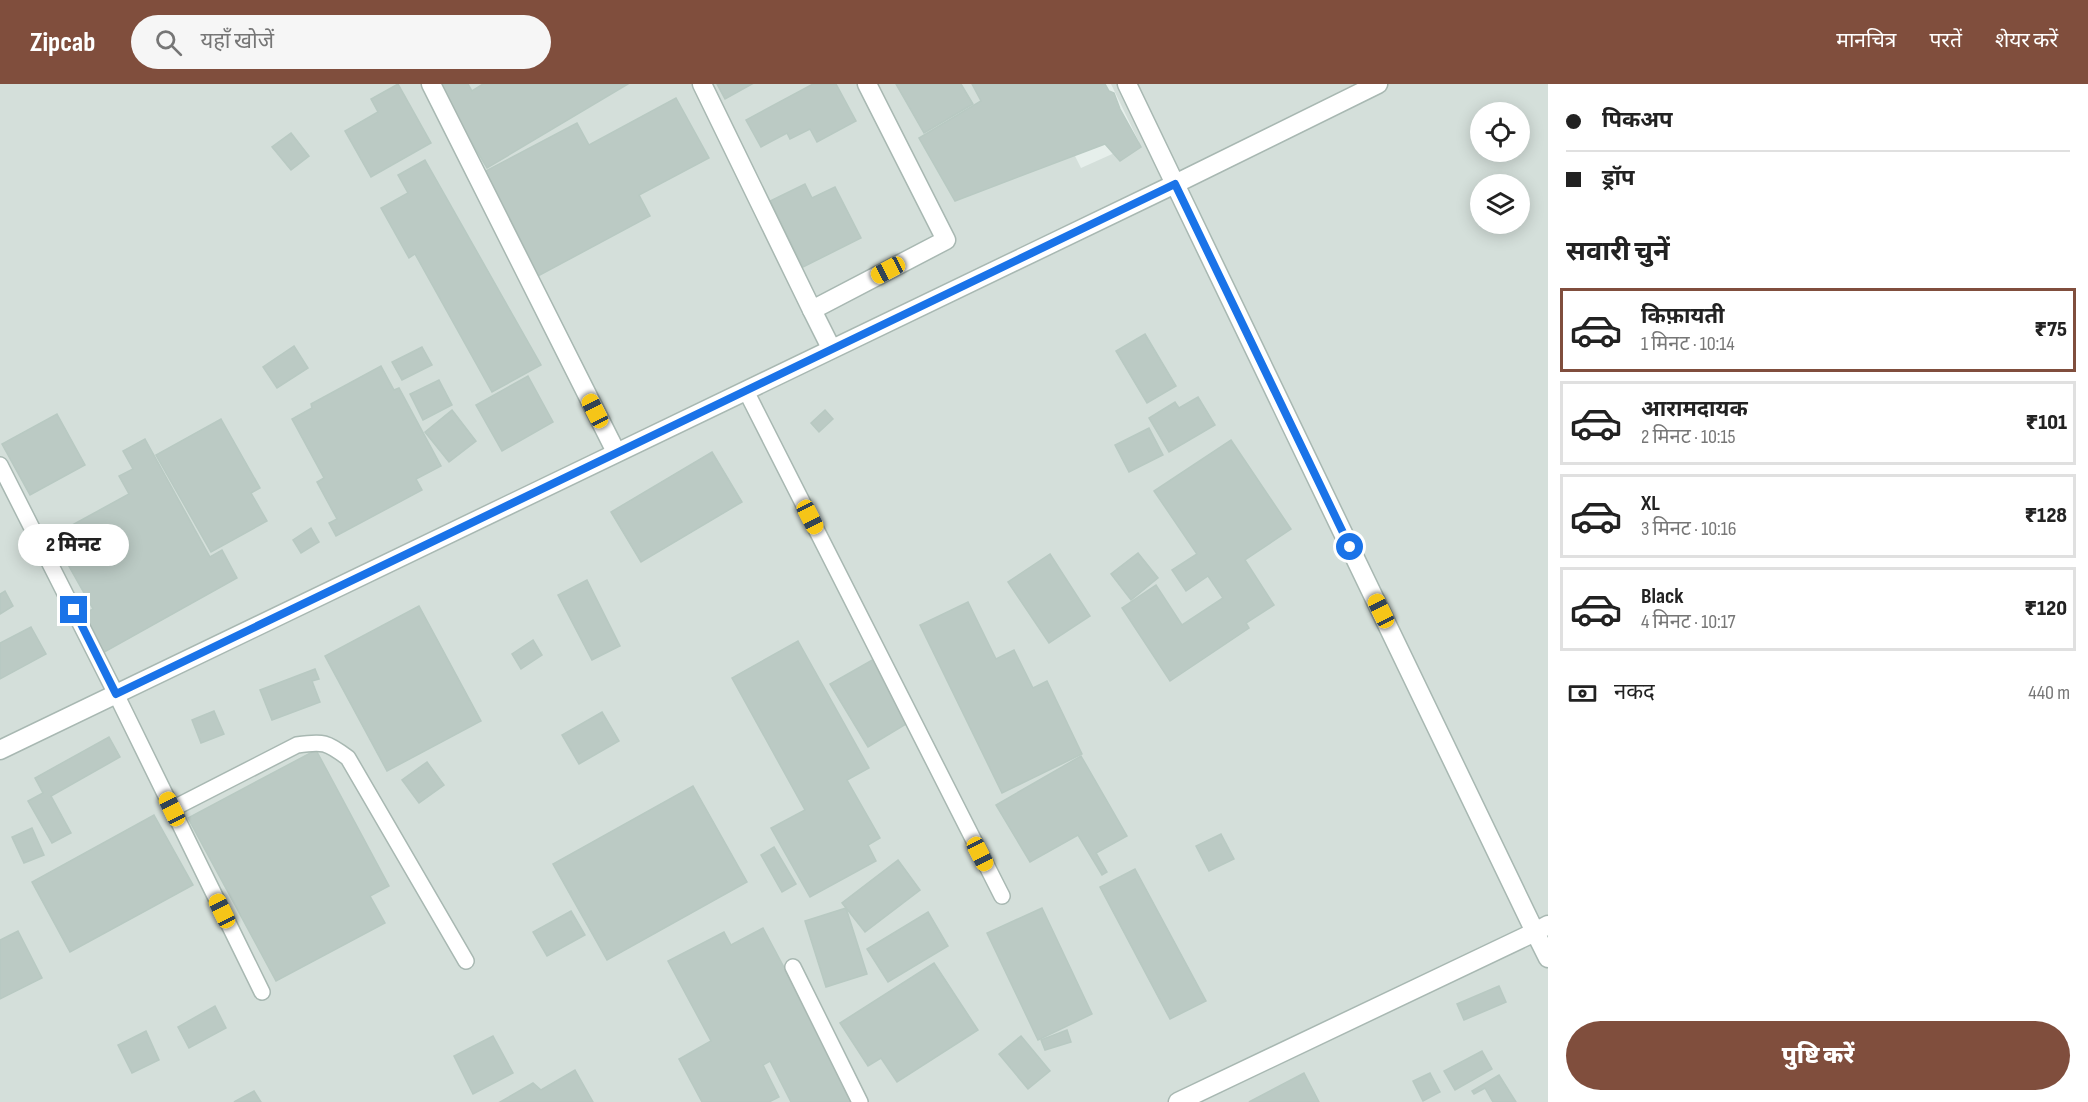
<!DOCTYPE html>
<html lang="hi">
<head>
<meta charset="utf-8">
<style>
  body { margin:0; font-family:"Sofia Sans Condensed","Noto Sans Devanagari",sans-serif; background:#f6f6f6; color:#222; height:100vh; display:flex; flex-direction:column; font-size:22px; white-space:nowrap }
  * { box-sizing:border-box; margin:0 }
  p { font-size:20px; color:#767676 }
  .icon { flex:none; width:33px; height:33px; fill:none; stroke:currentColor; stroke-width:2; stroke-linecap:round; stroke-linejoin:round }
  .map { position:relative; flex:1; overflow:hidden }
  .details { display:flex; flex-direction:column; background:#fff; width:540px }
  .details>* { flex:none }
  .guide { display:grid; align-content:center; height:132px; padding:0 18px; background:#fff }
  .buttons { position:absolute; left:1470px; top:18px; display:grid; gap:12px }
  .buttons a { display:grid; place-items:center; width:60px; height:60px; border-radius:50%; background:#fff; box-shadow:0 3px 15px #0003; font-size:30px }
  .end { position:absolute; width:27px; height:27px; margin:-14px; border:8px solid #1a73e8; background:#fff; box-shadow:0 0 0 3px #fff }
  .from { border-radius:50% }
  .bubble { position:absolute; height:42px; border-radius:21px; background:#fff; box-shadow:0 3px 15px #0003; font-size:20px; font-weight:800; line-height:42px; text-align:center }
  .car { position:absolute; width:18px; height:36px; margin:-18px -9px; border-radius:8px; box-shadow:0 0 4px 2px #0007; background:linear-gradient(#f5c518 24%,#345 0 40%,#f5c518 0 76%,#345 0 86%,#f5c518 0) }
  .guide b { display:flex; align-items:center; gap:21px; height:57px; font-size:22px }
  .guide b+b { border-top:2px solid #e0e0e0 }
  .guide i { width:15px; height:15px; background:#222 }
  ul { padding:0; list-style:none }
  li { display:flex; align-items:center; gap:18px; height:84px; margin:0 12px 9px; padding:0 6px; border:3px solid #e0e0e0; border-radius:0px }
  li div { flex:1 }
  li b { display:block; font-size:22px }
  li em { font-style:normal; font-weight:800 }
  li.selected { border-color:#804e3d }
  li>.icon { width:54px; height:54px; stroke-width:1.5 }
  h2 { padding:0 18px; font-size:27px; line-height:72px }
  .pay { display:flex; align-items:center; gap:15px; height:66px; padding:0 18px; font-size:22px }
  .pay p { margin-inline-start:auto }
  .cta { display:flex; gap:12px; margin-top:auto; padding:12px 18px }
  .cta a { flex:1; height:69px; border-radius:36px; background:#804e3d; color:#fff; font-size:24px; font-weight:800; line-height:69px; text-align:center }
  header { display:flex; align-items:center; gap:36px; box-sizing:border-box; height:84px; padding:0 30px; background:#804e3d; color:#fff }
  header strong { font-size:28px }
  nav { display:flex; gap:33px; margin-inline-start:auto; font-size:21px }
  .search { width:420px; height:54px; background:#f6f6f6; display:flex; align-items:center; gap:15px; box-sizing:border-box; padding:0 21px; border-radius:33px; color:#767676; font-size:22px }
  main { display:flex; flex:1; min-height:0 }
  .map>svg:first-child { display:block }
</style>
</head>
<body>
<header>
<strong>Zipcab</strong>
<div class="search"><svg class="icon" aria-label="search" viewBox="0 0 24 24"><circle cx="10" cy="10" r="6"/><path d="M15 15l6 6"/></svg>यहाँ खोजें</div>
<nav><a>मानचित्र</a><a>परतें</a><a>शेयर करें</a></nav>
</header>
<main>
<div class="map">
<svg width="1548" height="1018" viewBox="0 0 1548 1018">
  <rect width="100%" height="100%" fill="#e6efeb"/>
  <path fill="#d4dfda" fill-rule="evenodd" d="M0 0H1039L1081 84 1139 58 1111 0H1548V1018H0ZM1480 28H1520V68H1480ZM1480 100H1520V140H1480Z"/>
  <g fill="#bbcac4" stroke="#b8c9c2" stroke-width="1.5">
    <polygon points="398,0 431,59 371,93 345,47 378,28 371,15"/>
    <polygon points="437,0 468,0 472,7 483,0 628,0 487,84"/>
    <polygon points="717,0 752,0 725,15"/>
    <polygon points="813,0 836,0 856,37 817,58 810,45 790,55 787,49 761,63 746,36"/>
    <polygon points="896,0 961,0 973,20 924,49"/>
    <polygon points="972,0 1105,0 1109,7 1114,9 1120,25 1141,63 1120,77 1105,60 955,117 919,54 981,17"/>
    <polygon points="676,14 709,74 639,111 650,132 538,192 482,89 577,39 589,61"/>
    <polygon points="291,49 309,72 291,86 272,63"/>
    <polygon points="425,76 541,281 492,308 415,170 409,174 381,124 408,109 398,91"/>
    <polygon points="805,100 812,114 835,103 861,154 803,183 770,117"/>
    <polygon points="1145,250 1176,302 1147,319 1116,267"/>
    <polygon points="294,262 308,284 277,304 263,283"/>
    <polygon points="422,263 432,281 402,296 392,278"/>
    <polygon points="381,282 394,306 399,304 441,382 416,395 422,406 336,452 329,439 337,435 317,398 324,394 292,335 312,324 311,320"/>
    <polygon points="528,292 553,338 502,367 476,321"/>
    <polygon points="439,296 452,321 423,336 410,310"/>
    <polygon points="1198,313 1215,341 1169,368 1149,334 1175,318 1179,324"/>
    <polygon points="452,326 476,357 449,378 425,348"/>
    <polygon points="825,326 833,335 819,348 811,339"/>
    <polygon points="57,330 85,381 30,411 2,360"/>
    <polygon points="221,335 260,404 251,409 267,437 211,468 156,371"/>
    <polygon points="1149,344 1163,371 1129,388 1115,361"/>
    <polygon points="145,355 210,473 222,466 237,494 99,571 78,533 93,525 52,452 129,410 119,392 133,385 123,367"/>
    <polygon points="1231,356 1291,445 1245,476 1274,521 1246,539 1249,544 1170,597 1122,524 1156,501 1182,541 1223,514 1208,492 1186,507 1172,486 1197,470 1154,407"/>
    <polygon points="712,368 742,418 641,478 611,428"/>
    <polygon points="311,444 319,458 301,469 293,456"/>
    <polygon points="1138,469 1158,494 1131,516 1111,490"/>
    <polygon points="1050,470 1090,532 1049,559 1008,498"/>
    <polygon points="587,496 620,562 592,576 558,511"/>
    <polygon points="5,507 13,522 0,530 0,510"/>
    <polygon points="968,518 996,575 1014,566 1033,604 1047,597 1082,670 1002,709 920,541"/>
    <polygon points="419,522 481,637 387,687 325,572"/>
    <polygon points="31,543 46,570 0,595 0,559"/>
    <polygon points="533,556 542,571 521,585 512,570"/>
    <polygon points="798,557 869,684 847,696 880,754 868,761 876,777 810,813 771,744 805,726 732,594"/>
    <polygon points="874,575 911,637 868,663 830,600"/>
    <polygon points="315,585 319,595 312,597 320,618 272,636 260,606"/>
    <polygon points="214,627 224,650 201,659 192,636"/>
    <polygon points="602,628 619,657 579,680 562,651"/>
    <polygon points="109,653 120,673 51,712 71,749 52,759 28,717 43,709 35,694"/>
    <polygon points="316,666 389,802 370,812 385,839 276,897 188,734"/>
    <polygon points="1081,672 1127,752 1096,769 1107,788 1102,791 1078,751 1030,778 996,721"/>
    <polygon points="427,678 444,701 419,719 402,696"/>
    <polygon points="693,702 747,798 607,876 553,780"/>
    <polygon points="154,731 193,801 70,868 32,798"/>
    <polygon points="32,744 44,771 24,779 12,753"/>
    <polygon points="1221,750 1234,775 1209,787 1196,762"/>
    <polygon points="774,763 796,800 782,808 761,771"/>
    <polygon points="898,776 920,806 865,848 842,819"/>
    <polygon points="1135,785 1206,917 1170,935 1100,803"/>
    <polygon points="846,824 867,890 826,903 805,837"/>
    <polygon points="1042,824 1092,930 1038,956 987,849"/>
    <polygon points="571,827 585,851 547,872 533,848"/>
    <polygon points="928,828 948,862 888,898 867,865"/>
    <polygon points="763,844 856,1018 791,1018 770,977 763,981 779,1013 769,1018 702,1018 679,975 711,957 668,877 724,848 731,861"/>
    <polygon points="18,847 42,894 0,915 0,856"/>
    <polygon points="934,879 978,946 897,998 881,974 868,982 840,939"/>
    <polygon points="1499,902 1506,918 1464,936 1457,920"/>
    <polygon points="215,922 226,944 189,964 178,943"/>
    <polygon points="1067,946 1071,958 1045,966 1041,956"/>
    <polygon points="146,947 159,976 132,989 118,961"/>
    <polygon points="493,952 513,989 473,1010 454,972"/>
    <polygon points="1021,952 1050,987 1028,1005 999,970"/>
    <polygon points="1482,967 1492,985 1455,1006 1444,987"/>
    <polygon points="575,986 593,1018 500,1018 533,999 541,1006"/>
    <polygon points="1304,989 1319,1018 1249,1018"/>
    <polygon points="1430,989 1440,1008 1423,1017 1413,997"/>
    <polygon points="1499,991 1516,1018 1493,1018 1485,1004 1474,1010 1472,1007"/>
    <polygon points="254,1007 261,1018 234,1018"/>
  </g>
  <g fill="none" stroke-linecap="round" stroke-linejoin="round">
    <defs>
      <g id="service">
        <polyline points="746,307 1002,812"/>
        <polyline points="0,381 116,610 262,908"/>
        <path d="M172 725 297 661C323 657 327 658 348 674L466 877"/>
        <polyline points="793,883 860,1018"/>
      </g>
      <g id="minor">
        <polyline points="431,0 616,368"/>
        <polyline points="702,0 812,226"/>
        <polyline points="1127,0 1175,100 1378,0"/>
        <polyline points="831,264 812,226 946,156 867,0"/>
        <polyline points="0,666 1175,100 1535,848 1178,1018"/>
        <polyline points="1548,841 1535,848 1548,874"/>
      </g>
    </defs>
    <use href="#service" stroke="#a8b8b2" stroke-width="18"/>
    <use href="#minor" stroke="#a8b8b2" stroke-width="21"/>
    <use href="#service" stroke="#fff" stroke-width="15"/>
    <use href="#minor" stroke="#fff" stroke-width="18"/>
  </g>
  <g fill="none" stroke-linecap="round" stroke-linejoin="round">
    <polyline stroke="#1a73e8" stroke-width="8" points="74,526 116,610 1175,100 1350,463"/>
  </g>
</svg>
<div class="buttons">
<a><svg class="icon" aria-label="locate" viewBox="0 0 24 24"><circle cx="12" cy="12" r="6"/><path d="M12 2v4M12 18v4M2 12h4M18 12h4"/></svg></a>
<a><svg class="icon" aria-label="layers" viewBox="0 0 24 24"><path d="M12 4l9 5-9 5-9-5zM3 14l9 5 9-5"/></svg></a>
</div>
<i class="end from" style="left:1350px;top:463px"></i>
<i class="end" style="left:74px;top:526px"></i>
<div class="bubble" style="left:18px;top:440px;width:111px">2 मिनट</div>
<i class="car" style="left:888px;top:186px;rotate:242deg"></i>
<i class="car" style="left:595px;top:327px;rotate:333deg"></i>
<i class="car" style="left:810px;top:433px;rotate:153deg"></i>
<i class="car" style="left:1381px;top:527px;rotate:334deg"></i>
<i class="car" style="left:172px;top:725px;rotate:334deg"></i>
<i class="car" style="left:980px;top:770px;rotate:153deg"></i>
<i class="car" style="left:222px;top:827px;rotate:334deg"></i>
</div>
<section class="details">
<div class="guide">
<b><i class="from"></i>पिकअप</b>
<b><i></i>ड्रॉप</b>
</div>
<h2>सवारी चुनें</h2>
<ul>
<li class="selected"><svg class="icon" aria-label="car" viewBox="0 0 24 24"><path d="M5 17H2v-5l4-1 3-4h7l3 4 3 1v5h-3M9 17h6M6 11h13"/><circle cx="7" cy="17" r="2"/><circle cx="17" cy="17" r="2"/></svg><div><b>किफ़ायती</b><p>1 मिनट · 10:14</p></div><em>₹75</em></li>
<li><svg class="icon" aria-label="car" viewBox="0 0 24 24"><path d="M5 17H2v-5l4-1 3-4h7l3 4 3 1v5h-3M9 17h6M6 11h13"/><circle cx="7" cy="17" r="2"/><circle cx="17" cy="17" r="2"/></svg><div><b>आरामदायक</b><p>2 मिनट · 10:15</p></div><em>₹101</em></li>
<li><svg class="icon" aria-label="car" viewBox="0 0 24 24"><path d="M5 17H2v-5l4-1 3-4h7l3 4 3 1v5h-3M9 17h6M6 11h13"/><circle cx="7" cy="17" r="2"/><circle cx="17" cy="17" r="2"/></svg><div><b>XL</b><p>3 मिनट · 10:16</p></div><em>₹128</em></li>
<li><svg class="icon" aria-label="car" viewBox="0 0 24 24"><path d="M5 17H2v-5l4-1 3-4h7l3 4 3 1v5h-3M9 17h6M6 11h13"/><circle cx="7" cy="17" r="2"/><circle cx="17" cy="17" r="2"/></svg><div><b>Black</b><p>4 मिनट · 10:17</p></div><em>₹120</em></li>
</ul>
<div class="pay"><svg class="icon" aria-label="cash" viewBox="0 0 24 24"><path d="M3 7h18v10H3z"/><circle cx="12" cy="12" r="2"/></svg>नकद<p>440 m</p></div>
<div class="cta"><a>पुष्टि करें</a></div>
</section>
</main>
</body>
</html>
